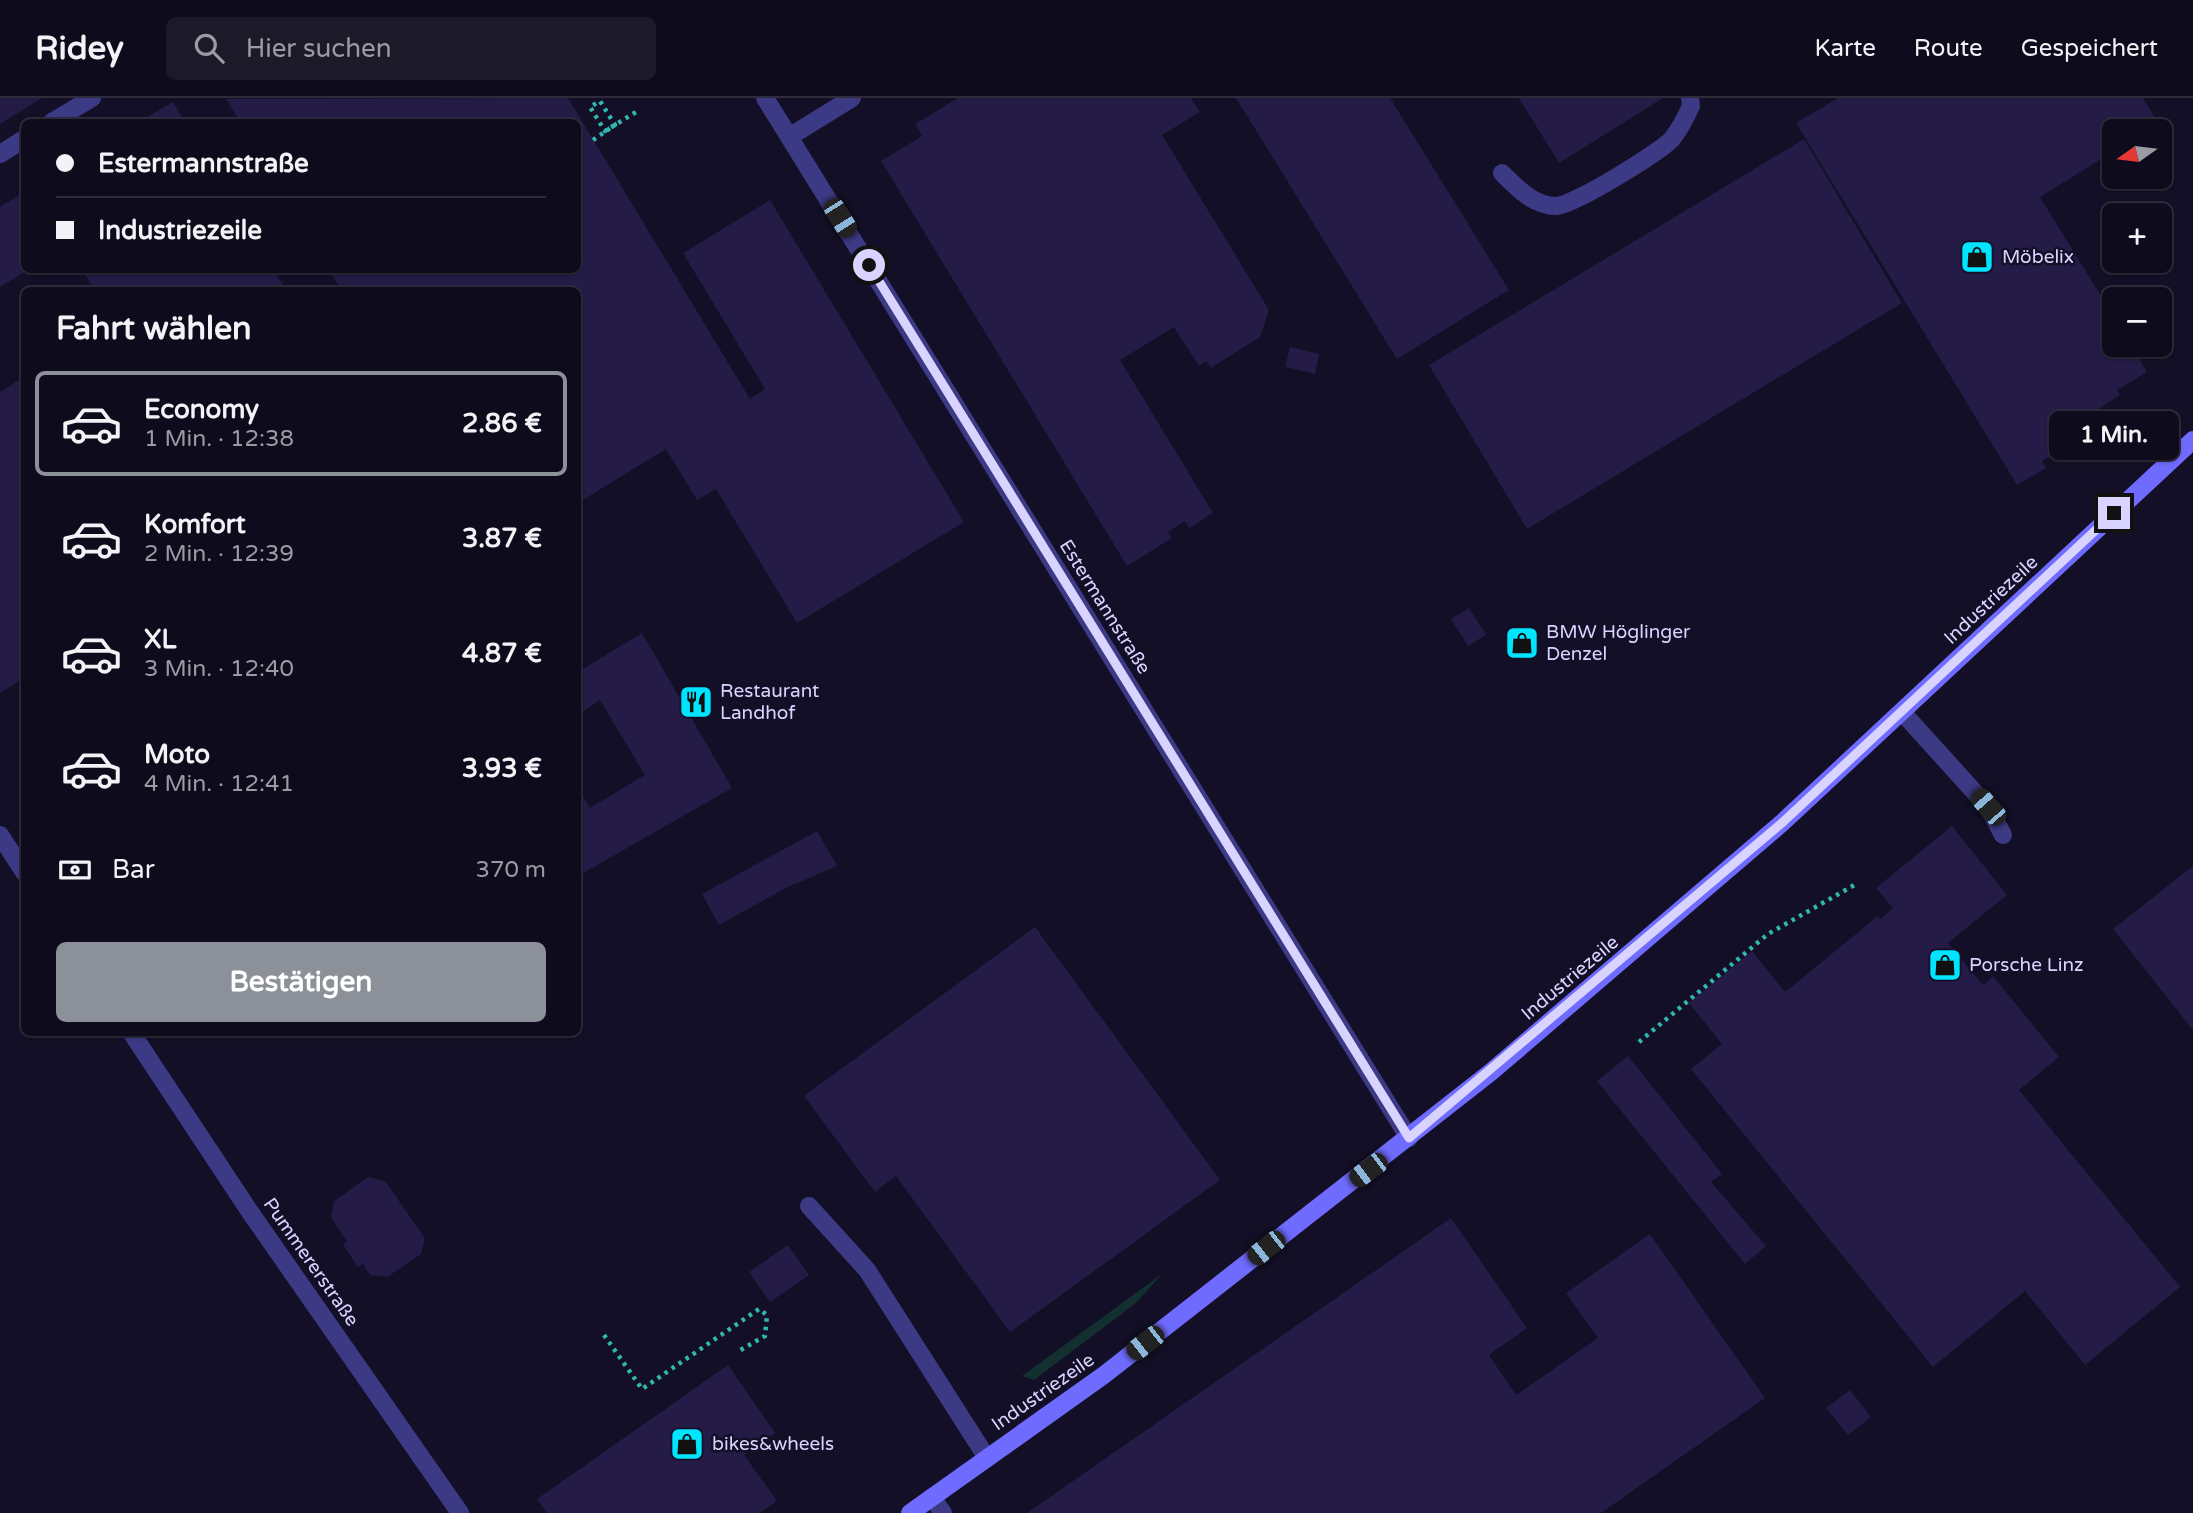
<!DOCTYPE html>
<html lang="de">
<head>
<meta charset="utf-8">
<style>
  body { margin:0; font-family:"Varela Round",sans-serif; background:#1c1929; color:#f1f3f6; height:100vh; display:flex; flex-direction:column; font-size:26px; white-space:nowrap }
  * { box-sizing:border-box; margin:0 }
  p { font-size:23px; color:#9b9ba3 }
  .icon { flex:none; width:38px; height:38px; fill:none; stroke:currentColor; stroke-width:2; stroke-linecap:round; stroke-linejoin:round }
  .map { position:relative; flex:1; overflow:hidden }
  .details { position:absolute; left:21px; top:189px; width:560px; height:749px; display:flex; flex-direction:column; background:#0e0b1c; border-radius:10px; box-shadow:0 2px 5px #0004,0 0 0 2px #2e2b3b }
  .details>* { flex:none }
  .guide { position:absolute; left:21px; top:21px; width:560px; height:154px; border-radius:10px; box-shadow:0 2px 5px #0004,0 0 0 2px #2e2b3b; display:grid; align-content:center; height:154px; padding:0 35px; background:#0e0b1c }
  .needle { width:46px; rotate:256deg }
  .buttons { position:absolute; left:2102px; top:21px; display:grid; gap:14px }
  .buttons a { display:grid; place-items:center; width:70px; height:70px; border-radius:10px; background:#0e0b1c; box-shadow:0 2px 5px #0004,0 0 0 2px #2e2b3b; font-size:35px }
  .end { position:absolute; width:32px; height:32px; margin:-16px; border:9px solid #d9d4ff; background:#111; box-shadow:0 0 0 4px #111 }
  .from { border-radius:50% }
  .bubble { position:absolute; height:49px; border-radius:10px; background:#0e0b1c; box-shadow:0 2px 5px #0004,0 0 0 2px #2e2b3b; font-size:23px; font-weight:800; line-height:49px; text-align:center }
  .car { position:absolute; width:21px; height:42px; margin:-21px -10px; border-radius:9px; box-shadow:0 0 5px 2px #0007; background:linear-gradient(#222 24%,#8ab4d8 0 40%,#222 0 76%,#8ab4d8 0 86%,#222 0) }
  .guide b { display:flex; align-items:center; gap:24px; height:66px; font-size:26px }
  .guide b+b { border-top:2px solid #2e2b3b }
  .guide i { width:18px; height:18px; background:#f1f3f6 }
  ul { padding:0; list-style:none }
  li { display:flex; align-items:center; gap:21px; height:105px; margin:0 14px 10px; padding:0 21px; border:4px solid transparent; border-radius:10px }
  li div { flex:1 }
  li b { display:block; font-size:26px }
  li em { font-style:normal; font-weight:800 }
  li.current { border-color:#8c9099 }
  li>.icon { width:63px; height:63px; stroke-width:1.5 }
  h2 { padding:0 35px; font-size:32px; line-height:84px }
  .pay { display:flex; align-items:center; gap:18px; height:77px; padding:0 35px; font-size:26px }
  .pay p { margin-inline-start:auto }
  .action { display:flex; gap:14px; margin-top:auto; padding:14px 35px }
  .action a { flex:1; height:80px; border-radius:10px; background:#8c9099; color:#fff; font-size:28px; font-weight:800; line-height:80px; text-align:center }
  header { display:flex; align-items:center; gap:42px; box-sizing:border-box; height:98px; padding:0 35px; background:#0e0b1c; border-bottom:2px solid #2e2b3b }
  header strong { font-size:33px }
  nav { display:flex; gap:38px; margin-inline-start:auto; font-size:24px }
  .search { width:490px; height:63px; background:#1c1929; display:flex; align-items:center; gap:18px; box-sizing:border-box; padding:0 24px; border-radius:10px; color:#9b9ba3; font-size:26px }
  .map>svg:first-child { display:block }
</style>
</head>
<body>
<header>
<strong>Ridey</strong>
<div class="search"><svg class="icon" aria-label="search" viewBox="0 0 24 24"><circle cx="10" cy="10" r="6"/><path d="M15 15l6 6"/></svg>Hier suchen</div>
<nav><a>Karte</a><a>Route</a><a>Gespeichert</a></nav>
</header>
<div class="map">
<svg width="2193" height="1415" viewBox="0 0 2193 1415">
  <rect width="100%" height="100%" fill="#130f26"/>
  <polygon fill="#12302f" points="1162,1176 1136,1205 1034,1282 1022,1278"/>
  <g fill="#241b47">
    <polygon points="0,0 42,0 0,26"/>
    <polygon points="568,0 750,301 765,291 683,155 770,102 964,424 797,525 716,391 697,402 666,351 578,405 578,192 342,192 329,172 578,172 578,24 240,24 226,1"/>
    <polygon points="958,0 1191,0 1200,14 1162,37 1269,212 1260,239 1211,270 1206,263 1199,268 1174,229 1120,262 1213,415 1189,430 1185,423 1168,434 1172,440 1127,468 881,63 922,38 915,26"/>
    <polygon points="1236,0 1390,0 1509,192 1397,261"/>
    <polygon points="1519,0 1663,0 1559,65"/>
    <polygon points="1838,0 2143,0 2159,26 2147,33 2114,33 2114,53 2040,99 2114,219 2114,247 2131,247 2147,274 2117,292 2120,297 2092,315 2096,321 2067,340 2071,346 2042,363 2046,370 2017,387 1796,25"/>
    <polygon points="173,4 185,24 139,24"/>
    <polygon points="1804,41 1902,205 1527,431 1429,267"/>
    <polygon points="24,94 24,172 28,172 0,189 0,109"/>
    <polygon points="82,172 274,172 286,192 95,192"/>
    <polygon points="1290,249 1319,256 1315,276 1285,269"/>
    <polygon points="24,279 24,580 0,595 0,294"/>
    <polygon points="1469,510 1486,537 1468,548 1451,521"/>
    <polygon points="642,535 732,690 578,778 578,689 590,710 645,677 600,602 578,616 578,574"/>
    <polygon points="1952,728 2007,797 1948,845 1983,887 1993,878 2059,959 2019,992 2180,1189 2085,1267 2025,1193 1933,1269 1691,971 1722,946 1689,905 1752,853 1785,894 1878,818 1880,821 1893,810 1876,790"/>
    <polygon points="817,733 837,768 788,789 719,827 702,796"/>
    <polygon points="2193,768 2193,932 2113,831"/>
    <polygon points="1035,829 1220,1082 1010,1234 896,1078 875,1094 804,998"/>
    <polygon points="1628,958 1722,1076 1711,1084 1766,1148 1745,1166 1597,983"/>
    <polygon points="368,1079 385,1083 425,1140 421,1156 387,1179 370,1177 363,1166 358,1169 343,1147 347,1143 331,1120 334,1103"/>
    <polygon points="1451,1120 1527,1230 1489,1257 1516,1297 1598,1240 1566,1195 1650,1136 1765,1300 1601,1415 1027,1415"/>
    <polygon points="788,1147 809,1177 770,1204 749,1174"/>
    <polygon points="728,1267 775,1335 744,1357 777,1403 760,1415 547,1415 537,1401"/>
    <polygon points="1850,1292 1871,1319 1848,1337 1826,1310"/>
  </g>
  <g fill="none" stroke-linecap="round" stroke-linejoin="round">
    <g stroke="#2fb8b0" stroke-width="4.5" stroke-dasharray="3.5 5" stroke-linecap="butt">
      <polyline points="593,42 615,27 600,3 590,9 605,33 636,14"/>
      <polyline points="1639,944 1768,836 1858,785"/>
      <polyline points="604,1237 642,1291 759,1211 767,1217 765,1238 739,1253"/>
    </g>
    <g stroke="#3d3a85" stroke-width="18">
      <polyline points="52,24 92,0"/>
      <polyline points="0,56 24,41"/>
      <path d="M1502 75C1517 90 1534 108 1556 108 1573 108 1660 54 1672 41 1680 31 1686 19 1691 8L1690 0"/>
      <polyline points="1902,614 1988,709 2003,737"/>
      <polyline points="809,1108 867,1172 987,1360"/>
    </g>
    <g stroke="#3d3a85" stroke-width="18">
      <polyline points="765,0 1409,1040"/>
      <polyline points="789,39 852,0"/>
      <polyline points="0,737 24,774"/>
      <polyline points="131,934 250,1114 460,1415"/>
      <polyline points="932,1399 943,1415"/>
    </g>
    <polyline stroke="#6f6bff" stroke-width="18" points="910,1415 1104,1277 1491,974 1783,724 2193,342"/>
  </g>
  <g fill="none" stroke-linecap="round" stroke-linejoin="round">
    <polyline stroke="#d9d4ff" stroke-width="9" points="869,167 1409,1040 1783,724 2114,415"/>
  </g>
  <defs>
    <symbol id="shop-square" viewBox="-11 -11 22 22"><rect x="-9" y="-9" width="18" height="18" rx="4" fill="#00e5ff" stroke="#130f26"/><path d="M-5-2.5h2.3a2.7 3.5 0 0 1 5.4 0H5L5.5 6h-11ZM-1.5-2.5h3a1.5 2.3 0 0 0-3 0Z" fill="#111"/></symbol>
    <symbol id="restaurant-square" viewBox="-11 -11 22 22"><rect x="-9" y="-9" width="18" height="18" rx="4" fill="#00e5ff" stroke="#130f26"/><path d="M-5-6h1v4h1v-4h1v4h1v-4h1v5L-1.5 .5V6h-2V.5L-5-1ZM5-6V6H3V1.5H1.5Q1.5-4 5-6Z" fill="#111"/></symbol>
  </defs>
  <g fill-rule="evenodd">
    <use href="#shop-square" x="1958" y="140" width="38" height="38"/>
    <use href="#shop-square" x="1503" y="526" width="38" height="38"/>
    <use href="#restaurant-square" x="677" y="585" width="38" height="38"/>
    <use href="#shop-square" x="1926" y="848" width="38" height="38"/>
    <use href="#shop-square" x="668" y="1327" width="38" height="38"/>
  </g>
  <g text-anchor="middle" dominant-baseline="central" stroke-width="5" stroke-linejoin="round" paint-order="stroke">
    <g font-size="19" fill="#d9d4ff" stroke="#130f26" text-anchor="start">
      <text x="2002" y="159">Möbelix</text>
      <text x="1546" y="534">BMW Höglinger<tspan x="1546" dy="22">Denzel</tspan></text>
      <text x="720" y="593">Restaurant<tspan x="720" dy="22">Landhof</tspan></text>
      <text x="1969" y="867">Porsche Linz</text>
      <text x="712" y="1346">bikes&amp;wheels</text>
    </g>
    <g font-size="19" fill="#d9d4ff" stroke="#130f26">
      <text transform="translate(1991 502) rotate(-43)">Industriezeile</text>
      <text transform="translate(1105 509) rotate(58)">Estermannstraße</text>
      <text transform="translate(1570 880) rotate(-40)">Industriezeile</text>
      <text transform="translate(311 1164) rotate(55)">Pummererstraße</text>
      <text transform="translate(1043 1294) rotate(-35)">Industriezeile</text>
    </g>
  </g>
</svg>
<div class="buttons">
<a><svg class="needle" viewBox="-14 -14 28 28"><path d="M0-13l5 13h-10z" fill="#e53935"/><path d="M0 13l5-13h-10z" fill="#9b9ba3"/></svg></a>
<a>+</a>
<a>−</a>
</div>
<i class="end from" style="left:869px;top:167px"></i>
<i class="end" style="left:2114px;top:415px"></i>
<div class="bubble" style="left:2049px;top:313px;width:130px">1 Min.</div>
<i class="car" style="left:840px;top:120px;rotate:148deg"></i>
<i class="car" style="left:1988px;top:709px;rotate:319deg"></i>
<i class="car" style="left:1368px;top:1072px;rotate:233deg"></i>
<i class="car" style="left:1266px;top:1150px;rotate:232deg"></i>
<i class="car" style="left:1145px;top:1245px;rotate:232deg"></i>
<div class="guide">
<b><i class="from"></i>Estermannstraße</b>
<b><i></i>Industriezeile</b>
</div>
<section class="details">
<h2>Fahrt wählen</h2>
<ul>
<li class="current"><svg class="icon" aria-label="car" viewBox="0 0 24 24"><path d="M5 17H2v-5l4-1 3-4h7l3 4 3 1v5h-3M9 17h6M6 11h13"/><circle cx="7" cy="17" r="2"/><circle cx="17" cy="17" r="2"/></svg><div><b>Economy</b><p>1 Min. · 12:38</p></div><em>2.86 €</em></li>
<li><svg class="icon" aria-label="car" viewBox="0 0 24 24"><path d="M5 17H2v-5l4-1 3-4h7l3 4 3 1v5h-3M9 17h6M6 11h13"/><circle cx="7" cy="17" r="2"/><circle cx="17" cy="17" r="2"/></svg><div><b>Komfort</b><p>2 Min. · 12:39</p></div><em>3.87 €</em></li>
<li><svg class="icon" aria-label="car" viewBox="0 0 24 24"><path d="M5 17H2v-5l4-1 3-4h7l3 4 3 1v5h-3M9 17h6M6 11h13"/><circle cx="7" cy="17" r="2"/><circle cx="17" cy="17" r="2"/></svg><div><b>XL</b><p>3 Min. · 12:40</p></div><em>4.87 €</em></li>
<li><svg class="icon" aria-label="car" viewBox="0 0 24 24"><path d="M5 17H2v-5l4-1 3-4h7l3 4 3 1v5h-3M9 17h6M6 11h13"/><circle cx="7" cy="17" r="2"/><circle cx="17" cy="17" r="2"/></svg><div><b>Moto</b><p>4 Min. · 12:41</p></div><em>3.93 €</em></li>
</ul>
<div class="pay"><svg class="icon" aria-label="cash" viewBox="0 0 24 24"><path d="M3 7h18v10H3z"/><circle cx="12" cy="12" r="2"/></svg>Bar<p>370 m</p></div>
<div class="action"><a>Bestätigen</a></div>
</section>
</div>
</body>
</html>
